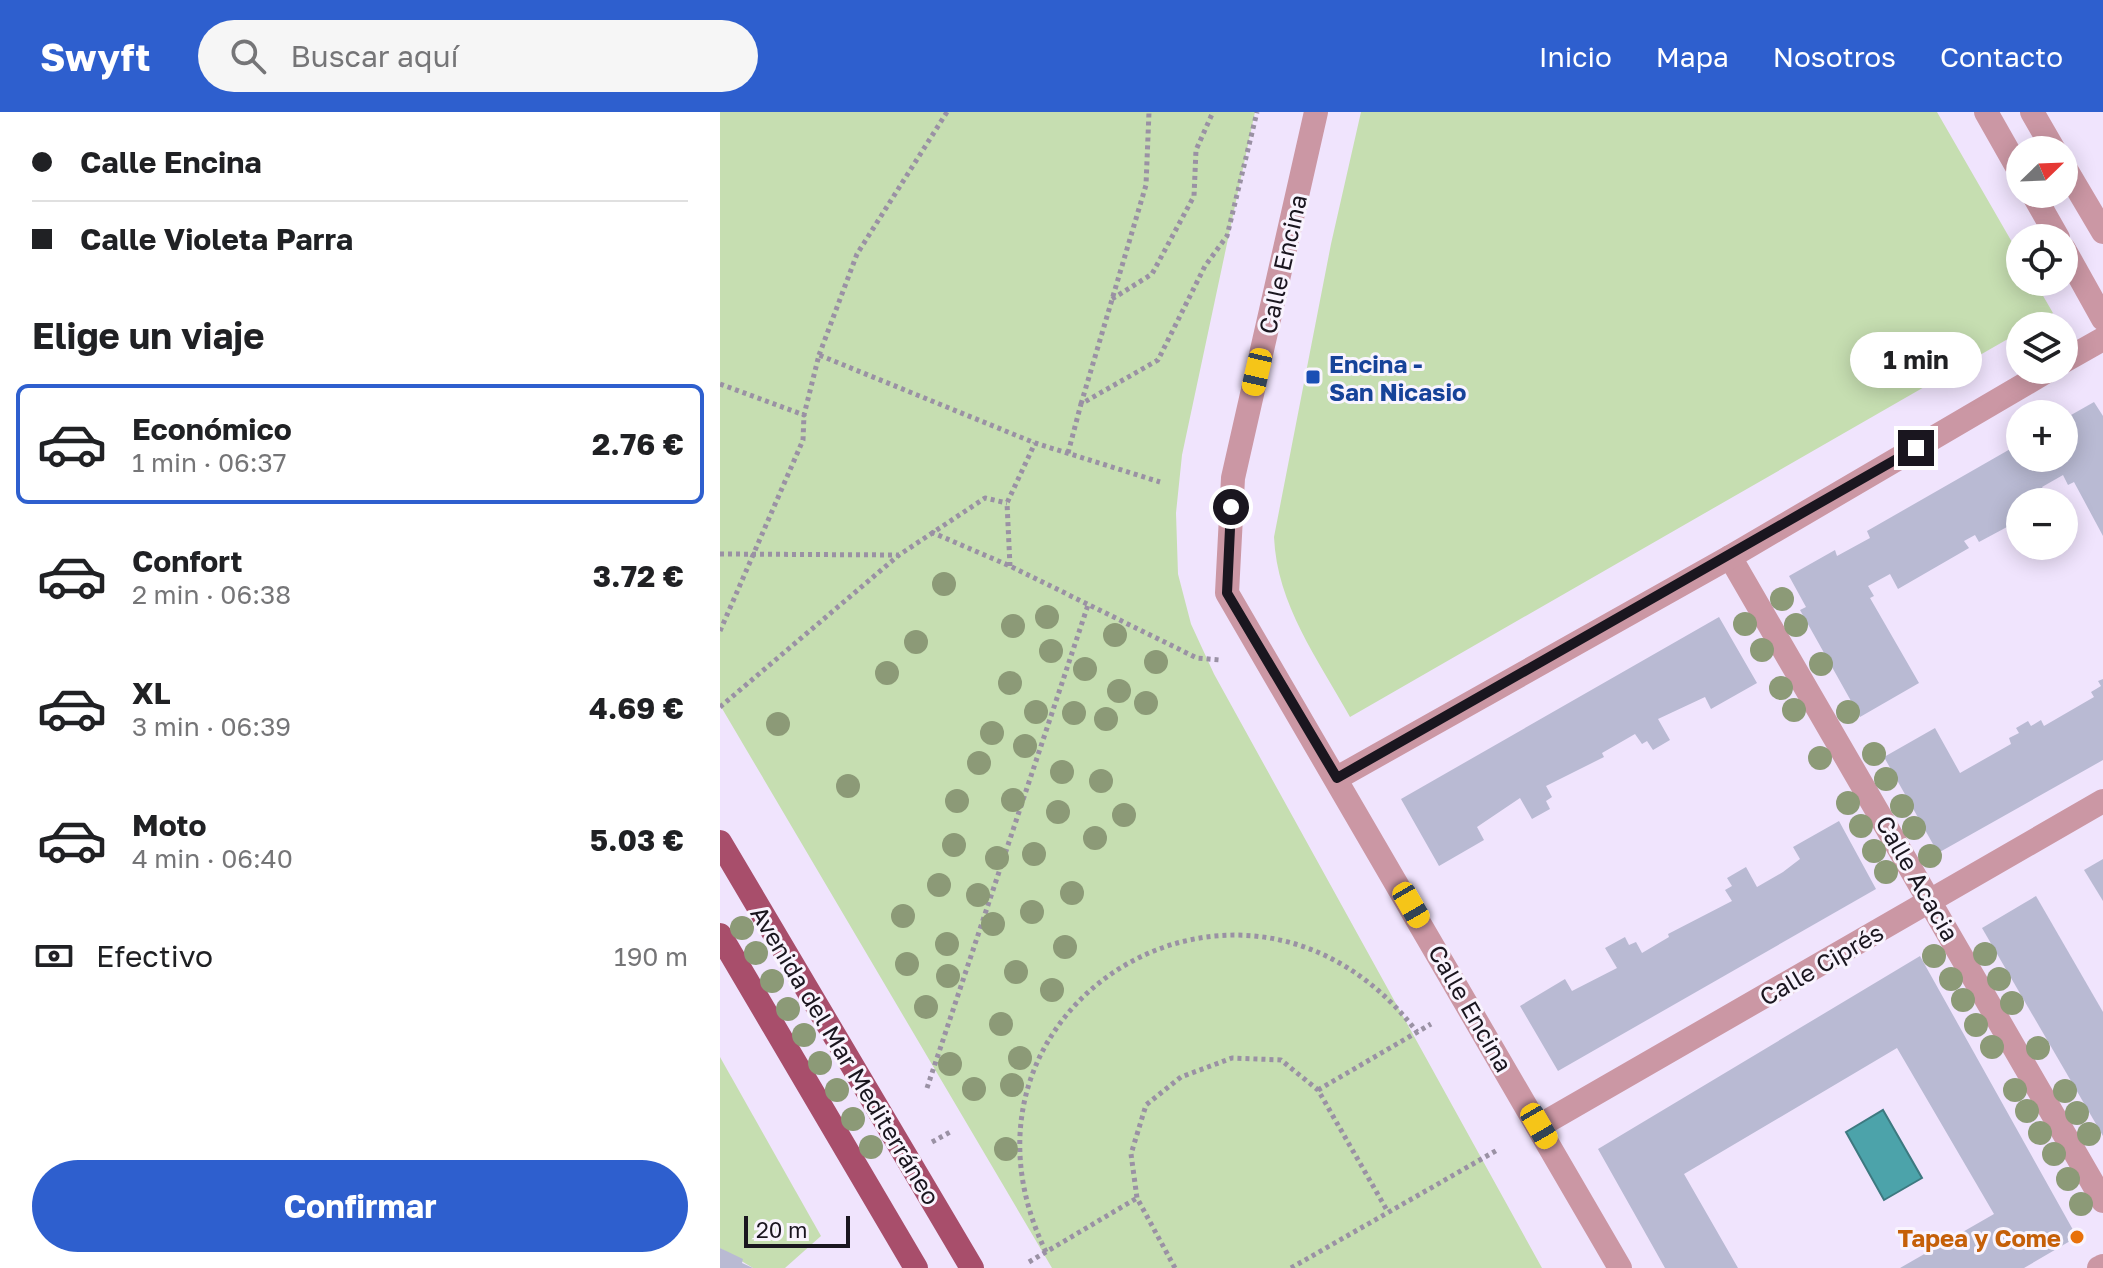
<!DOCTYPE html>
<html lang="es">
<head>
<meta charset="utf-8">
<style>
  body { margin:0; font-family:"Golos Text",sans-serif; background:#f6f6f6; color:#202124; height:100vh; display:flex; flex-direction:column; font-size:30px; white-space:nowrap }
  * { box-sizing:border-box; margin:0 }
  p { font-size:26px; color:#757577 }
  .icon { flex:none; width:44px; height:44px; fill:none; stroke:currentColor; stroke-width:2; stroke-linecap:round; stroke-linejoin:round }
  .map { position:relative; flex:1; overflow:hidden }
  .side { display:flex; flex-direction:column; background:#fff; width:720px }
  .side>* { flex:none }
  .top-card { display:grid; align-content:center; height:176px; padding:0 32px; background:#fff }
  .needle { width:52px; rotate:67deg }
  .buttons { position:absolute; left:1286px; top:24px; display:grid; gap:16px }
  .buttons a { display:grid; place-items:center; width:72px; height:72px; border-radius:50%; background:#fff; box-shadow:0 4px 20px #0003; font-size:40px }
  .scale { position:absolute; left:24px; bottom:20px; width:106px; box-sizing:border-box; padding-left:8px; border:4px solid #1a161f; border-top:0; font-size:22px; line-height:28px; white-space:nowrap; color:#1a161f; -webkit-text-stroke:6px #f9f4fe; paint-order:stroke }
  .end { position:absolute; width:36px; height:36px; margin:-18px; border:10px solid #1a161f; background:#fff; box-shadow:0 0 0 4px #fff }
  .from { border-radius:50% }
  .bubble { position:absolute; height:56px; border-radius:28px; background:#fff; box-shadow:0 4px 20px #0003; font-size:26px; font-weight:700; line-height:56px; text-align:center }
  .car { position:absolute; width:24px; height:48px; margin:-24px -12px; border-radius:10px; box-shadow:0 0 6px 2px #0007; background:linear-gradient(#f5c518 24%,#345 0 40%,#f5c518 0 76%,#345 0 86%,#f5c518 0) }
  .top-card b { display:flex; align-items:center; gap:28px; height:76px; font-size:30px }
  .top-card b+b { border-top:2px solid #e0e0e0 }
  .top-card i { width:20px; height:20px; background:#202124 }
  ul { padding:0; list-style:none }
  li { display:flex; align-items:center; gap:24px; height:120px; margin:0 16px 12px; padding:0 16px; border:4px solid transparent; border-radius:12px }
  li div { flex:1 }
  li b { display:block; font-size:30px }
  li em { font-style:normal; font-weight:700 }
  li.active { border-color:#2e5fce }
  li>.icon { width:72px; height:72px; stroke-width:1.5 }
  h2 { padding:0 32px; font-size:36px; line-height:96px }
  .pay { display:flex; align-items:center; gap:20px; height:88px; padding:0 32px; font-size:30px }
  .pay p { margin-inline-start:auto }
  .cta { display:flex; gap:16px; margin-top:auto; padding:16px 32px }
  .cta a { flex:1; height:92px; border-radius:48px; background:#2e5fce; color:#fff; font-size:32px; font-weight:700; line-height:92px; text-align:center }
  header { display:flex; align-items:center; gap:48px; box-sizing:border-box; height:112px; padding:0 40px; background:#2e5fce; color:#fff }
  header strong { font-size:38px }
  nav { display:flex; gap:44px; margin-inline-start:auto; font-size:28px }
  .search { width:560px; height:72px; background:#f6f6f6; display:flex; align-items:center; gap:20px; box-sizing:border-box; padding:0 28px; border-radius:44px; color:#757577; font-size:30px }
  main { display:flex; flex:1; min-height:0 }
  .map>svg:first-child { display:block }
</style>
</head>
<body>
<header>
<strong>Swyft</strong>
<div class="search"><svg class="icon" aria-label="search" viewBox="0 0 24 24"><circle cx="10" cy="10" r="6"/><path d="M15 15l6 6"/></svg>Buscar aquí</div>
<nav><a>Inicio</a><a>Mapa</a><a>Nosotros</a><a>Contacto</a></nav>
</header>
<main>
<section class="side">
<div class="top-card">
<b><i class="from"></i>Calle Encina</b>
<b><i></i>Calle Violeta Parra</b>
</div>
<h2>Elige un viaje</h2>
<ul>
<li class="active"><svg class="icon" aria-label="car" viewBox="0 0 24 24"><path d="M5 17H2v-5l4-1 3-4h7l3 4 3 1v5h-3M9 17h6M6 11h13"/><circle cx="7" cy="17" r="2"/><circle cx="17" cy="17" r="2"/></svg><div><b>Económico</b><p>1 min · 06:37</p></div><em>2.76 €</em></li>
<li><svg class="icon" aria-label="car" viewBox="0 0 24 24"><path d="M5 17H2v-5l4-1 3-4h7l3 4 3 1v5h-3M9 17h6M6 11h13"/><circle cx="7" cy="17" r="2"/><circle cx="17" cy="17" r="2"/></svg><div><b>Confort</b><p>2 min · 06:38</p></div><em>3.72 €</em></li>
<li><svg class="icon" aria-label="car" viewBox="0 0 24 24"><path d="M5 17H2v-5l4-1 3-4h7l3 4 3 1v5h-3M9 17h6M6 11h13"/><circle cx="7" cy="17" r="2"/><circle cx="17" cy="17" r="2"/></svg><div><b>XL</b><p>3 min · 06:39</p></div><em>4.69 €</em></li>
<li><svg class="icon" aria-label="car" viewBox="0 0 24 24"><path d="M5 17H2v-5l4-1 3-4h7l3 4 3 1v5h-3M9 17h6M6 11h13"/><circle cx="7" cy="17" r="2"/><circle cx="17" cy="17" r="2"/></svg><div><b>Moto</b><p>4 min · 06:40</p></div><em>5.03 €</em></li>
</ul>
<div class="pay"><svg class="icon" aria-label="cash" viewBox="0 0 24 24"><path d="M3 7h18v10H3z"/><circle cx="12" cy="12" r="2"/></svg>Efectivo<p>190 m</p></div>
<div class="cta"><a>Confirmar</a></div>
</section>
<div class="map">
<svg width="1383" height="1156" viewBox="0 0 1383 1156">
  <rect width="100%" height="100%" fill="#f0e4fd"/>
  <g fill="#c6deb1">
    <polygon points="0,0 535,0 462,343 456,401 458,462 471,512 494,562 822,1156 332,1156 0,593"/>
    <path d="M641 0H1217L1300 144V170H1315L1333 201 1311 214H1300V220L630 605C598 547 557 493 554 425L611 132Z"/>
    <polygon points="0,945 101,1124 65,1156 33,1156 0,1136"/>
  </g>
  <polygon fill="#4ca3aa" stroke="#3d7980" stroke-width="2" points="1163,998 1202,1066 1164,1088 1126,1020"/>
  <g fill="#b9bad3">
    <polygon points="1374,290 1383,304 1383,424 1354,370 1348,373 1343,363 1322,375 1331,390 1300,390 1300,408 1259,430 1255,423 1244,429 1249,436 1178,477 1170,462 1148,474 1154,484 1150,486 1199,571 1140,605 1080,498 1086,495 1069,464 1115,438 1117,444 1150,426 1147,419 1299,332 1300,346 1344,346 1344,307"/>
    <polygon points="999,505 1037,571 991,597 985,585 938,607 950,628 933,638 927,629 922,632 915,622 882,641 884,645 826,674 832,685 826,689 830,697 812,707 800,686 757,715 764,728 719,754 681,687"/>
    <polygon points="1383,567 1383,648 1218,741 1164,645 1215,616 1240,661 1291,632 1289,626 1299,621 1296,616 1308,609 1311,614 1321,608 1324,614 1374,585 1371,580 1381,574 1378,569"/>
    <polygon points="1119,709 1156,777 838,959 800,894 845,867 852,879 897,856 885,836 905,825 909,833 916,830 922,841 949,825 948,822 1012,789 1005,778 1012,774 1007,766 1026,755 1037,775 1063,760 1080,747 1073,735"/>
    <polygon points="1383,747 1383,789 1364,758"/>
    <polygon points="1316,784 1383,900 1383,1024 1262,816"/>
    <polygon points="1200,844 1357,1125 1304,1156 1180,1156 1274,1102 1177,936 964,1062 1018,1156 945,1156 878,1037"/>
    <polygon points="0,1136 23,1147 22,1151 33,1156 0,1156"/>
  </g>
  <g fill="none" stroke-linecap="round" stroke-linejoin="round">
    <g stroke="#9a91a4" stroke-width="5" stroke-dasharray="4 4" stroke-linecap="butt">
      <polyline points="392,187 432,162 474,84 476,38 493,0"/>
      <polyline points="99,243 137,142 227,0"/>
      <polyline points="0,272 84,303 99,243 315,331 440,370"/>
      <polyline points="361,292 426,73 429,0"/>
      <polyline points="348,341 361,292 438,248 485,154 507,124 537,0"/>
      <polyline points="211,420 290,454 477,546 500,548"/>
      <polyline points="0,442 179,443 265,386 287,391"/>
      <polyline points="290,454 287,391 315,331"/>
      <polyline points="0,519 83,328 84,303"/>
      <polyline points="0,595 179,443"/>
      <polyline points="207,976 368,493"/>
      <polyline points="598,978 711,912"/>
      <polyline points="212,1030 232,1019"/>
      <path d="M326 1140C206 894 527 698 697 920"/>
      <polyline points="309,1150 417,1086"/>
      <polyline points="455,1156 417,1086 411,1042 426,993 461,965 512,946 561,948 598,978 668,1100"/>
      <polyline points="571,1156 779,1037"/>
    </g>
    <g stroke="#cb97a4" stroke-width="24">
      <polyline points="596,0 513,366 507,481 900,1156"/>
      <polyline points="1266,0 1300,60"/>
      <polyline points="1312,0 1334,38"/>
      <polyline points="1344,54 1383,120"/>
      <polyline points="1313,82 1338,126"/>
      <polyline points="1344,137 1383,207"/>
      <polyline points="1344,249 1383,227"/>
      <polyline points="1010,445 1383,1089"/>
      <polyline points="617,666 1010,445 1329,258"/>
      <polyline points="819,1014 1383,689"/>
      <polyline points="1379,1156 1383,1154"/>
    </g>
    <g stroke="#a84e6b" stroke-width="24">
      <polyline points="0,730 252,1156"/>
      <polyline points="0,823 196,1156"/>
    </g>
  </g>
  <g fill="#8c9a77">
    <circle cx="224" cy="472" r="12"/>
    <circle cx="1062" cy="487" r="12"/>
    <circle cx="327" cy="505" r="12"/>
    <circle cx="1025" cy="512" r="12"/>
    <circle cx="1076" cy="513" r="12"/>
    <circle cx="293" cy="514" r="12"/>
    <circle cx="395" cy="523" r="12"/>
    <circle cx="196" cy="530" r="12"/>
    <circle cx="1042" cy="538" r="12"/>
    <circle cx="331" cy="539" r="12"/>
    <circle cx="436" cy="550" r="12"/>
    <circle cx="1101" cy="552" r="12"/>
    <circle cx="365" cy="557" r="12"/>
    <circle cx="167" cy="561" r="12"/>
    <circle cx="290" cy="571" r="12"/>
    <circle cx="1061" cy="576" r="12"/>
    <circle cx="399" cy="579" r="12"/>
    <circle cx="426" cy="591" r="12"/>
    <circle cx="1074" cy="598" r="12"/>
    <circle cx="316" cy="600" r="12"/>
    <circle cx="1128" cy="600" r="12"/>
    <circle cx="354" cy="601" r="12"/>
    <circle cx="386" cy="607" r="12"/>
    <circle cx="58" cy="612" r="12"/>
    <circle cx="272" cy="621" r="12"/>
    <circle cx="305" cy="634" r="12"/>
    <circle cx="1154" cy="642" r="12"/>
    <circle cx="1100" cy="646" r="12"/>
    <circle cx="259" cy="651" r="12"/>
    <circle cx="342" cy="660" r="12"/>
    <circle cx="1166" cy="667" r="12"/>
    <circle cx="381" cy="669" r="12"/>
    <circle cx="128" cy="674" r="12"/>
    <circle cx="293" cy="688" r="12"/>
    <circle cx="237" cy="689" r="12"/>
    <circle cx="1128" cy="691" r="12"/>
    <circle cx="1182" cy="694" r="12"/>
    <circle cx="338" cy="700" r="12"/>
    <circle cx="404" cy="703" r="12"/>
    <circle cx="1141" cy="714" r="12"/>
    <circle cx="1194" cy="716" r="12"/>
    <circle cx="375" cy="726" r="12"/>
    <circle cx="234" cy="733" r="12"/>
    <circle cx="1154" cy="739" r="12"/>
    <circle cx="314" cy="742" r="12"/>
    <circle cx="1210" cy="744" r="12"/>
    <circle cx="277" cy="746" r="12"/>
    <circle cx="1166" cy="760" r="12"/>
    <circle cx="219" cy="773" r="12"/>
    <circle cx="352" cy="781" r="12"/>
    <circle cx="258" cy="783" r="12"/>
    <circle cx="312" cy="800" r="12"/>
    <circle cx="183" cy="804" r="12"/>
    <circle cx="273" cy="812" r="12"/>
    <circle cx="22" cy="816" r="12"/>
    <circle cx="227" cy="832" r="12"/>
    <circle cx="345" cy="835" r="12"/>
    <circle cx="36" cy="841" r="12"/>
    <circle cx="1265" cy="842" r="12"/>
    <circle cx="1214" cy="844" r="12"/>
    <circle cx="187" cy="852" r="12"/>
    <circle cx="296" cy="860" r="12"/>
    <circle cx="228" cy="864" r="12"/>
    <circle cx="1231" cy="867" r="12"/>
    <circle cx="1279" cy="867" r="12"/>
    <circle cx="52" cy="869" r="12"/>
    <circle cx="332" cy="878" r="12"/>
    <circle cx="1243" cy="888" r="12"/>
    <circle cx="1292" cy="891" r="12"/>
    <circle cx="206" cy="895" r="12"/>
    <circle cx="68" cy="897" r="12"/>
    <circle cx="281" cy="912" r="12"/>
    <circle cx="1256" cy="913" r="12"/>
    <circle cx="84" cy="923" r="12"/>
    <circle cx="1272" cy="935" r="12"/>
    <circle cx="1318" cy="936" r="12"/>
    <circle cx="300" cy="946" r="12"/>
    <circle cx="100" cy="951" r="12"/>
    <circle cx="230" cy="952" r="12"/>
    <circle cx="292" cy="973" r="12"/>
    <circle cx="254" cy="977" r="12"/>
    <circle cx="117" cy="978" r="12"/>
    <circle cx="1295" cy="978" r="12"/>
    <circle cx="1345" cy="979" r="12"/>
    <circle cx="1307" cy="999" r="12"/>
    <circle cx="1357" cy="1001" r="12"/>
    <circle cx="133" cy="1007" r="12"/>
    <circle cx="1320" cy="1021" r="12"/>
    <circle cx="1369" cy="1022" r="12"/>
    <circle cx="151" cy="1035" r="12"/>
    <circle cx="286" cy="1037" r="12"/>
    <circle cx="1334" cy="1042" r="12"/>
    <circle cx="1348" cy="1067" r="12"/>
    <circle cx="1361" cy="1092" r="12"/>
  </g>
  <g fill="none" stroke-linecap="round" stroke-linejoin="round">
    <polyline stroke="#1a161f" stroke-width="10" points="511,395 507,481 617,666 1196,336"/>
  </g>
  <rect fill="#1a4fb4" stroke="#f9f4fe" stroke-width="3" x="585" y="257" width="16" height="16" rx="4"/>
  <circle fill="#e8710a" stroke="#f9f4fe" stroke-width="3" cx="1357" cy="1125" r="8"/>
  <g text-anchor="middle" dominant-baseline="central" stroke-width="6" stroke-linejoin="round" paint-order="stroke">
    <g font-size="24" fill="#1a161f" stroke="#f9f4fe">
      <text transform="translate(562 152) rotate(-77)">Calle Encina</text>
      <text transform="translate(1198 766) rotate(60)">Calle Acacia</text>
      <text transform="translate(1101 852) rotate(-30)">Calle Ciprés</text>
      <text transform="translate(751 896) rotate(60)">Calle Encina</text>
      <text transform="translate(126 943) rotate(59)">Avenida del Mar Mediterráneo</text>
    </g>
    <g font-size="24" font-weight="bold" fill="#164399" stroke="#f9f4fe" text-anchor="start">
      <text x="609" y="251">Encina -<tspan x="609" dy="28">San Nicasio</tspan></text>
    </g>
    <g font-size="24" font-weight="bold" fill="#c56008" stroke="#f9f4fe" text-anchor="end">
      <text x="1341" y="1125">Tapea y Come</text>
    </g>
  </g>
</svg>
<div class="buttons">
<a><svg class="needle" viewBox="-14 -14 28 28"><path d="M0-13l5 13h-10z" fill="#e53935"/><path d="M0 13l5-13h-10z" fill="#757577"/></svg></a>
<a><svg class="icon" aria-label="locate" viewBox="0 0 24 24"><circle cx="12" cy="12" r="6"/><path d="M12 2v4M12 18v4M2 12h4M18 12h4"/></svg></a>
<a><svg class="icon" aria-label="layers" viewBox="0 0 24 24"><path d="M12 4l9 5-9 5-9-5zM3 14l9 5 9-5"/></svg></a>
<a>+</a>
<a>−</a>
</div>
<div class="scale">20 m</div>
<i class="end from" style="left:511px;top:395px"></i>
<i class="end" style="left:1196px;top:336px"></i>
<div class="bubble" style="left:1130px;top:220px;width:132px">1 min</div>
<i class="car" style="left:537px;top:260px;rotate:193deg"></i>
<i class="car" style="left:691px;top:793px;rotate:150deg"></i>
<i class="car" style="left:819px;top:1014px;rotate:150deg"></i>
</div>
</main>
</body>
</html>
